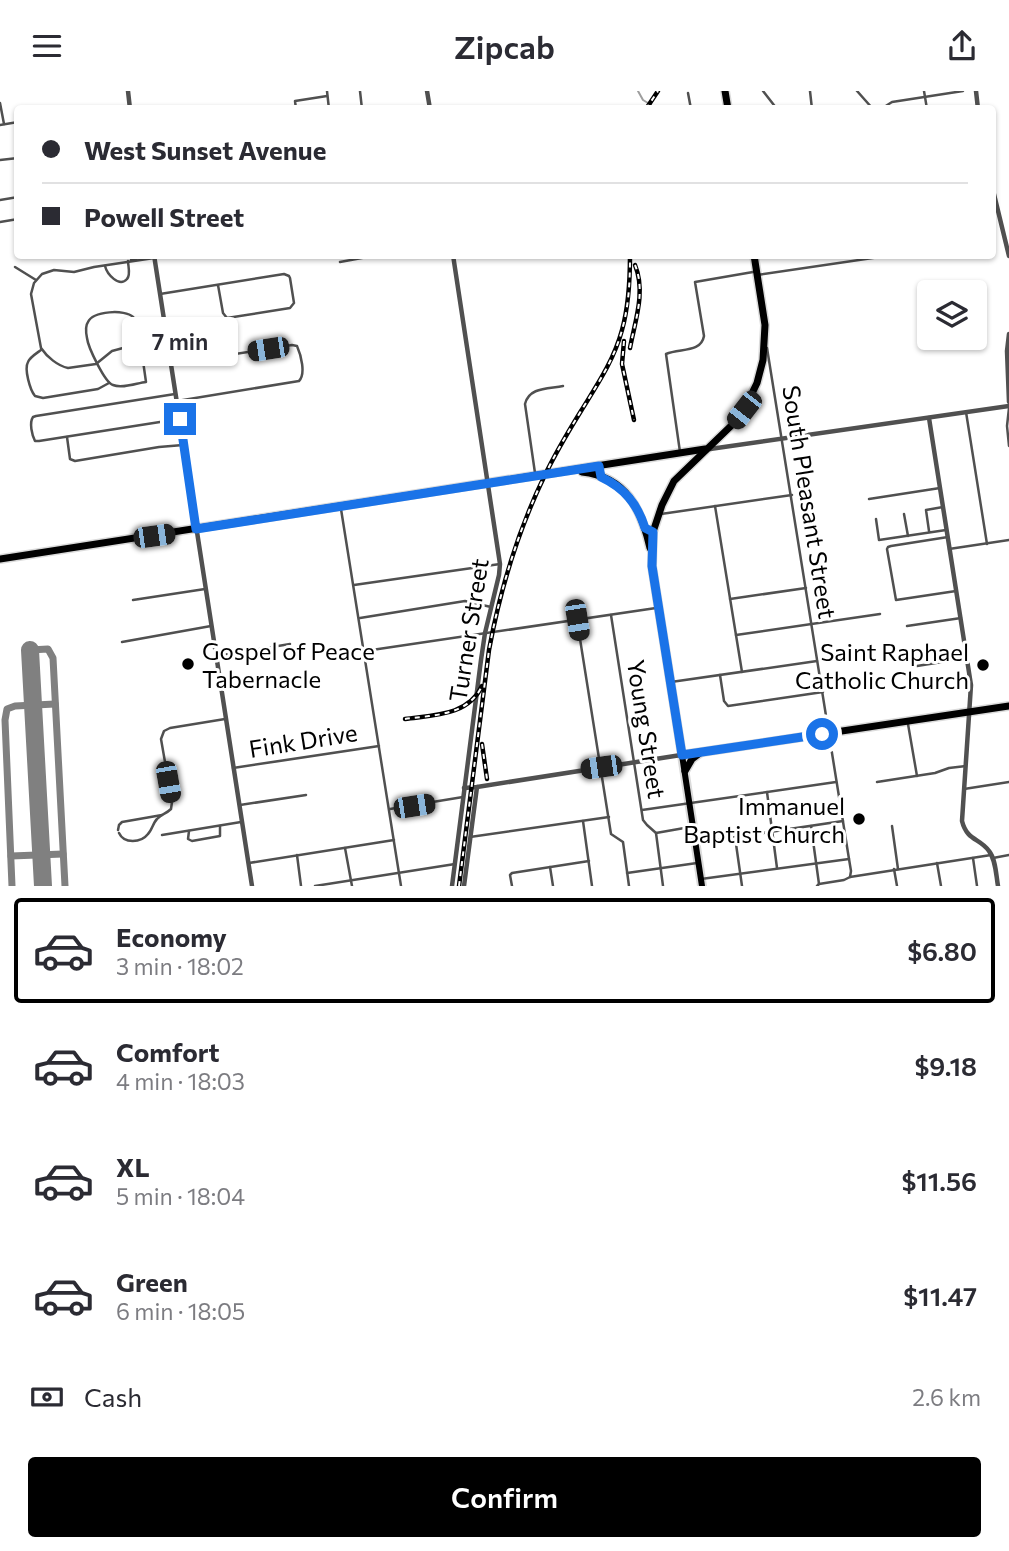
<!DOCTYPE html>
<html lang="en">
<head>
<meta charset="utf-8">
<style>
  body { margin:0; font-family:Commissioner,sans-serif; background:#f2f2f3; color:#2b2b33; height:100vh; display:flex; flex-direction:column; font-size:26px; white-space:nowrap }
  * { box-sizing:border-box; margin:0 }
  p { font-size:23px; color:#7c7c81 }
  .icon { flex:none; width:38px; height:38px; fill:none; stroke:currentColor; stroke-width:2; stroke-linecap:round; stroke-linejoin:round }
  .map { position:relative; height:795px; overflow:hidden }
  .side { display:flex; flex-direction:column; background:#fff; flex:1 }
  .side>* { flex:none }
  .banner { position:absolute; left:14px; top:14px; width:982px; height:154px; border-radius:7px; box-shadow:0 2px 5px #0004; display:grid; align-content:center; height:154px; padding:0 28px; background:#fff }
  .controls { position:absolute; left:917px; top:189px; display:grid; gap:14px }
  .controls a { display:grid; place-items:center; width:70px; height:70px; border-radius:7px; background:#fff; box-shadow:0 2px 5px #0004; font-size:35px }
  .end { position:absolute; width:32px; height:32px; margin:-16px; border:9px solid #1a73e8; background:#fff; box-shadow:0 0 0 4px #fff }
  .from { border-radius:50% }
  .bubble { position:absolute; height:49px; border-radius:7px; background:#fff; box-shadow:0 2px 5px #0004; font-size:23px; font-weight:600; line-height:49px; text-align:center }
  .car { position:absolute; width:21px; height:42px; margin:-21px -10px; border-radius:9px; box-shadow:0 0 5px 2px #0007; background:linear-gradient(#222 24%,#8ab4d8 0 40%,#222 0 76%,#8ab4d8 0 86%,#222 0) }
  .banner b { display:flex; align-items:center; gap:24px; height:66px; font-size:26px }
  .banner b+b { border-top:2px solid #e1e1e2 }
  .banner i { width:18px; height:18px; background:#2b2b33 }
  ul { padding:12px 0 0; list-style:none }
  li { display:flex; align-items:center; gap:21px; height:105px; margin:0 14px 10px; padding:0 14px; border:4px solid transparent; border-radius:7px }
  li div { flex:1 }
  li b { display:block; font-size:26px }
  li em { font-style:normal; font-weight:600 }
  li.on { border-color:#000 }
  li>.icon { width:63px; height:63px; stroke-width:1.5 }
  .pay { display:flex; align-items:center; gap:18px; height:77px; padding:0 28px; font-size:26px }
  .pay p { margin-inline-start:auto }
  .button { display:flex; gap:14px; margin-top:auto; padding:14px 28px }
  .button a { flex:1; height:80px; border-radius:7px; background:#000; color:#fff; font-size:28px; font-weight:600; line-height:80px; text-align:center }
  header { display:flex; justify-content:space-between; align-items:center; height:91px; padding:0 28px; background:#fff; font-size:32px; font-weight:600 }
  .map>svg:first-child { display:block }
</style>
</head>
<body>
<header><svg class="icon" aria-label="menu" viewBox="0 0 24 24"><path d="M4 6h16M4 12h16M4 18h16"/></svg>Zipcab<svg class="icon" aria-label="share" viewBox="0 0 24 24"><path d="M12 15V3M7 8l5-5 5 5M5 13v7h14v-7"/></svg></header>
<div class="map">
<svg width="1009" height="795" viewBox="0 0 1009 795">
  <rect width="100%" height="100%" fill="#fff"/>
  <g fill="none" stroke-linecap="round" stroke-linejoin="round">
    <g stroke="#9e9e9e" stroke-width="2">
      <polyline points="638,0 643,9 648,12"/>
      <polyline points="650,14 651,14"/>
    </g>
    <g stroke="#808080" stroke-width="7">
      <polyline points="30,559 48,558 53,567 65,795"/>
      <polyline points="11,765 63,763"/>
      <polyline points="12,795 5,629 7,618 15,615 55,613"/>
    </g>
    <polyline stroke="#808080" stroke-width="18" points="30,559 43,795"/>
    <defs>
      <polyline id="primary" points="682,664 702,795"/>
      <g id="trunk">
        <polyline points="725,0 728,18"/>
        <polyline points="754,164 765,234 763,269 757,292 744,319 733,333 674,390 662,414 653,441 652,475 682,664 1009,615"/>
        <path d="M582 381C627 386 641 418 650 457"/>
        <polyline points="0,468 705,358"/>
        <polyline points="685,680 692,668 700,662"/>
      </g>
    </defs>
    <use href="#primary" stroke="#dbdbdb" stroke-width="10"/>
    <use href="#trunk" stroke="#dbdbdb" stroke-width="10"/>
    <g stroke="#505050" stroke-width="2.5">
      <polyline points="327,0 329,18"/>
      <polyline points="360,0 362,18"/>
      <polyline points="763,0 777,18"/>
      <polyline points="810,0 812,18"/>
      <polyline points="857,0 873,18"/>
      <polyline points="924,0 927,18"/>
      <polyline points="688,2 691,18"/>
      <polyline points="0,12 4,33"/>
      <polyline points="95,18 105,18"/>
      <polyline points="296,18 295,10 327,5"/>
      <polyline points="881,18 892,11 963,0"/>
      <polyline points="0,34 18,31"/>
      <polyline points="0,69 18,67"/>
      <polyline points="0,109 18,106"/>
      <polyline points="0,131 18,128"/>
      <polyline points="131,169 152,164"/>
      <polyline points="340,171 378,164"/>
      <path d="M105 175C107 183 119 197 127 188 131 184 128 175 128 170"/>
      <polyline points="15,176 36,189"/>
      <polyline points="757,184 893,164"/>
      <polyline points="160,203 284,183 289,185 290,187 294,212 290,217 227,227 223,222 218,194"/>
      <path d="M146 245 134 254 112 260 96 273 68 277C58 275 47 266 41 257L31 203 34 192 42 183 54 179 74 181 94 176 154 167"/>
      <path d="M136 253 142 263 146 291C137 292 122 298 113 294 105 292 88 256 87 247 86 242 85 235 88 231 93 220 125 218 133 226 138 231 141 239 144 245"/>
      <polyline points="767,257 849,768 851,780 850,786"/>
      <path d="M41 259C37 262 30 266 28 271 24 278 30 299 35 305L43 307 98 298 109 292"/>
      <path d="M171 273 292 254 297 255C301 264 306 283 299 290L177 310"/>
      <path d="M175 303 36 325 33 326C29 332 32 344 35 350H39L179 328"/>
      <polyline points="1009,317 1007,335 1009,355"/>
      <polyline points="966,321 987,453"/>
      <polyline points="67,346 70,368 75,370 159,356 183,354"/>
      <path d="M680 361 666 263C680 257 701 262 704 245L695 191 753 181"/>
      <path d="M535 382 525 313C529 296 548 298 563 295"/>
      <polyline points="869,408 940,397"/>
      <polyline points="715,415 742,581"/>
      <polyline points="341,418 401,795"/>
      <polyline points="661,423 792,404"/>
      <polyline points="904,423 908,445"/>
      <polyline points="876,428 879,449 946,439"/>
      <polyline points="929,440 926,419 943,416"/>
      <polyline points="948,446 891,455 888,456 887,458 896,509 956,500"/>
      <polyline points="949,458 1009,449"/>
      <polyline points="354,494 500,473"/>
      <polyline points="730,508 806,497"/>
      <polyline points="133,509 205,498"/>
      <polyline points="611,524 643,729 647,734 656,742 663,795"/>
      <polyline points="360,527 465,510 491,516"/>
      <polyline points="577,529 611,743 623,751 629,795"/>
      <polyline points="907,535 961,527"/>
      <polyline points="736,544 880,523"/>
      <polyline points="122,551 211,535"/>
      <polyline points="365,560 656,517"/>
      <polyline points="217,565 290,553"/>
      <polyline points="917,575 967,567"/>
      <polyline points="720,584 724,610 728,615 823,601"/>
      <polyline points="671,591 817,570"/>
      <polyline points="908,633 917,685"/>
      <polyline points="233,677 379,655"/>
      <polyline points="877,691 935,682 949,677 966,675"/>
      <polyline points="964,698 1009,691"/>
      <polyline points="767,701 777,777"/>
      <polyline points="240,714 306,704"/>
      <polyline points="390,718 463,706"/>
      <polyline points="642,719 836,691"/>
      <polyline points="583,730 592,795"/>
      <polyline points="811,735 819,793"/>
      <polyline points="892,735 898,778"/>
      <polyline points="118,739 119,734 122,731 162,724"/>
      <polyline points="189,740 188,748 192,750 220,745 220,735"/>
      <path d="M119 742C124 753 141 752 148 743 152 739 153 732 157 728 161 723 166 723 171 718L172 711 161 648 164 640 170 637 225 628"/>
      <polyline points="656,742 690,736"/>
      <polyline points="162,744 241,731"/>
      <polyline points="470,746 609,726"/>
      <polyline points="735,746 742,795"/>
      <polyline points="696,752 843,730"/>
      <polyline points="345,757 352,795"/>
      <polyline points="297,764 301,795"/>
      <polyline points="973,767 977,795"/>
      <polyline points="993,767 1009,764"/>
      <polyline points="249,772 394,749"/>
      <polyline points="937,772 941,795"/>
      <polyline points="550,776 553,795"/>
      <polyline points="894,778 897,795"/>
      <polyline points="627,782 697,772"/>
      <polyline points="701,788 849,768"/>
      <polyline points="315,795 455,773"/>
      <polyline points="512,795 510,784 512,782 589,770"/>
      <polyline points="817,795 819,793 844,789 850,786 991,764"/>
    </g>
    <g stroke="#505050" stroke-width="4.5">
      <polyline points="128,0 130,18"/>
      <polyline points="427,0 430,18"/>
      <polyline points="976,0 978,18"/>
      <polyline points="992,95 1009,165"/>
      <polyline points="154,164 252,795"/>
      <polyline points="1009,243 1007,260 1009,311"/>
      <path d="M929 327 971 594 962 730C967 750 980 747 989 760 996 769 996 784 998 795"/>
      <polyline points="710,358 1009,315"/>
      <polyline points="464,697 477,696 681,664"/>
      <polyline points="452,795 481,569 485,542 499,484 500,473 453,164"/>
      <polyline points="464,795 477,696"/>
    </g>
    <use href="#primary" stroke="#000" stroke-width="6"/>
    <use href="#trunk" stroke="#000" stroke-width="7"/>
    <defs>
      <g id="rail">
        <polyline points="646,18 658,0"/>
        <polyline points="624,250 622,273 634,329"/>
        <path d="M630 257C635 230 646 201 635 174"/>
        <path d="M405 628C433 624 468 625 482 595"/>
        <polyline points="482,653 487,688"/>
        <path d="M459 795 489 559C500 499 518 440 544 386 555 363 568 341 581 320 597 294 614 269 622 239 629 214 630 190 630 164"/>
      </g>
    </defs>
    <use href="#rail" stroke="#000" stroke-width="4.5"/>
    <use href="#rail" stroke="#fff" stroke-width="2" stroke-dasharray="5" stroke-linecap="butt"/>
  </g>
  <g fill="none" stroke-linecap="round" stroke-linejoin="round">
    <path stroke="#1a73e8" stroke-width="9" d="M180 328 196 438 599 375 601 386C624 397 637 412 645 437L653 441 652 475 682 664 822 643"/>
  </g>
  <g fill="#000" stroke="#fff" stroke-width="2.5">
    <circle cx="188" cy="573" r="7"/>
    <circle cx="983" cy="574" r="7"/>
    <circle cx="859" cy="728" r="7"/>
  </g>
  <g text-anchor="middle" dominant-baseline="central" stroke-width="6" stroke-linejoin="round" paint-order="stroke">
    <g font-size="24" fill="#000" stroke="#fff">
      <text transform="translate(810 411) rotate(81)">South Pleasant Street</text>
      <text transform="translate(468 539) rotate(-81)">Turner Street</text>
      <text transform="translate(647 638) rotate(81)">Young Street</text>
      <text transform="translate(303 649) rotate(-9)">Fink Drive</text>
    </g>
    <g font-size="24" fill="#000" stroke="#fff" text-anchor="end">
      <text x="202" y="559" text-anchor="start">Gospel of Peace<tspan x="202" dy="28">Tabernacle</tspan></text>
      <text x="969" y="560">Saint Raphael<tspan x="969" dy="28">Catholic Church</tspan></text>
      <text x="845" y="714">Immanuel<tspan x="845" dy="28">Baptist Church</tspan></text>
    </g>
  </g>
</svg>
<div class="controls">
<a><svg class="icon" aria-label="layers" viewBox="0 0 24 24"><path d="M12 4l9 5-9 5-9-5zM3 14l9 5 9-5"/></svg></a>
</div>
<i class="end from" style="left:822px;top:643px"></i>
<i class="end" style="left:180px;top:328px"></i>
<div class="bubble" style="left:122px;top:226px;width:116px">7 min</div>
<i class="car" style="left:268px;top:258px;rotate:261deg"></i>
<i class="car" style="left:744px;top:319px;rotate:218deg"></i>
<i class="car" style="left:154px;top:445px;rotate:82deg"></i>
<i class="car" style="left:577px;top:529px;rotate:171deg"></i>
<i class="car" style="left:601px;top:676px;rotate:262deg"></i>
<i class="car" style="left:168px;top:691px;rotate:170deg"></i>
<i class="car" style="left:414px;top:715px;rotate:81deg"></i>
<div class="banner">
<b><i class="from"></i>West Sunset Avenue</b>
<b><i></i>Powell Street</b>
</div>
</div>
<section class="side">
<ul>
<li class="on"><svg class="icon" aria-label="car" viewBox="0 0 24 24"><path d="M5 17H2v-5l4-1 3-4h7l3 4 3 1v5h-3M9 17h6M6 11h13"/><circle cx="7" cy="17" r="2"/><circle cx="17" cy="17" r="2"/></svg><div><b>Economy</b><p>3 min · 18:02</p></div><em>$6.80</em></li>
<li><svg class="icon" aria-label="car" viewBox="0 0 24 24"><path d="M5 17H2v-5l4-1 3-4h7l3 4 3 1v5h-3M9 17h6M6 11h13"/><circle cx="7" cy="17" r="2"/><circle cx="17" cy="17" r="2"/></svg><div><b>Comfort</b><p>4 min · 18:03</p></div><em>$9.18</em></li>
<li><svg class="icon" aria-label="car" viewBox="0 0 24 24"><path d="M5 17H2v-5l4-1 3-4h7l3 4 3 1v5h-3M9 17h6M6 11h13"/><circle cx="7" cy="17" r="2"/><circle cx="17" cy="17" r="2"/></svg><div><b>XL</b><p>5 min · 18:04</p></div><em>$11.56</em></li>
<li><svg class="icon" aria-label="car" viewBox="0 0 24 24"><path d="M5 17H2v-5l4-1 3-4h7l3 4 3 1v5h-3M9 17h6M6 11h13"/><circle cx="7" cy="17" r="2"/><circle cx="17" cy="17" r="2"/></svg><div><b>Green</b><p>6 min · 18:05</p></div><em>$11.47</em></li>
</ul>
<div class="pay"><svg class="icon" aria-label="cash" viewBox="0 0 24 24"><path d="M3 7h18v10H3z"/><circle cx="12" cy="12" r="2"/></svg>Cash<p>2.6 km</p></div>
<div class="button"><a>Confirm</a></div>
</section>
</body>
</html>
